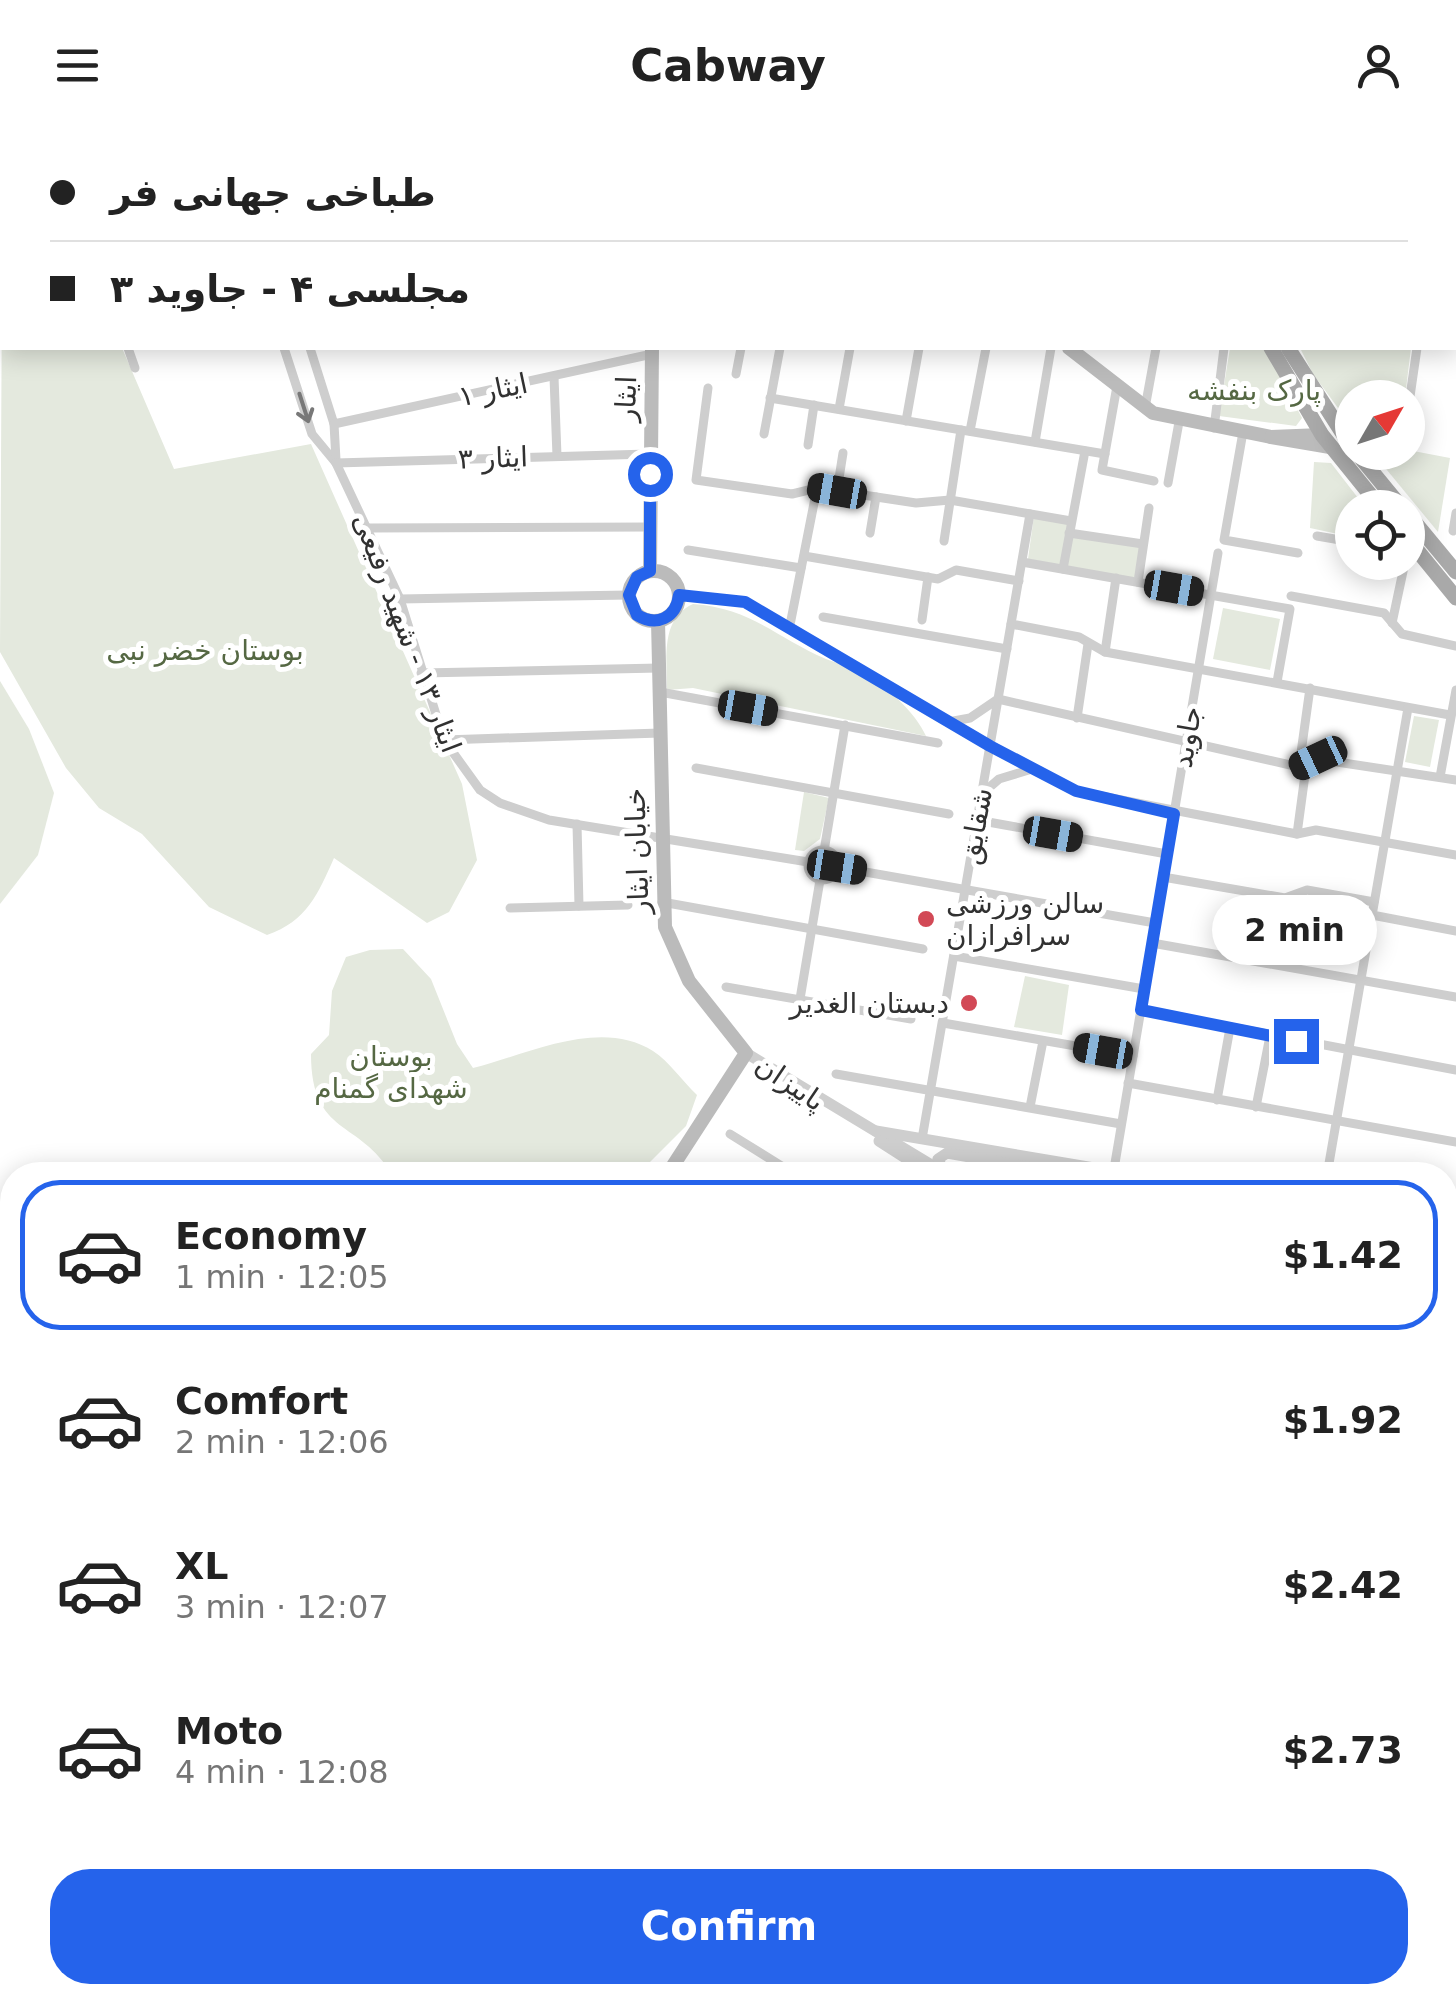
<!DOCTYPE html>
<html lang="en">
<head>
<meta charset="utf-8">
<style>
  body { margin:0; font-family:"DejaVu Sans",Vazirmatn,sans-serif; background:#f2f2f2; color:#222; height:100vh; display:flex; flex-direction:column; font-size:38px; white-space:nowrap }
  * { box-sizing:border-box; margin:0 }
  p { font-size:32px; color:#767676 }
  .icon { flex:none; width:55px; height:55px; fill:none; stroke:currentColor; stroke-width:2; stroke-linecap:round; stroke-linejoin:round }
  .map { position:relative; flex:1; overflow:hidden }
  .details { position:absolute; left:0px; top:1032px; width:1458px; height:842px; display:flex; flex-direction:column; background:#fff; border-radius:40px 40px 0 0; box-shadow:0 5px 25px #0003 }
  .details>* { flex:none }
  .hud { position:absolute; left:0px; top:0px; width:1458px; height:220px; box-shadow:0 5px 25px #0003; display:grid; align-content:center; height:220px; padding:0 50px; background:#fff }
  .needle { width:65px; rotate:51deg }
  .controls { position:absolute; left:1335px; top:250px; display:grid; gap:20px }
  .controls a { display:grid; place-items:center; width:90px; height:90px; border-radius:50%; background:#fff; box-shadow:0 5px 25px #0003; font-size:50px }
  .end { position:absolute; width:45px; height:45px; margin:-22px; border:12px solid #2563eb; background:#fff; box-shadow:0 0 0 5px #fff }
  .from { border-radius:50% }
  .bubble { position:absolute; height:70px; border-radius:35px; background:#fff; box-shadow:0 5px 25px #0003; font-size:32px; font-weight:700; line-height:70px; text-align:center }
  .car { position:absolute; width:30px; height:60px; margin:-30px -15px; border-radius:12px; box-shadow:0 0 8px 2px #0007; background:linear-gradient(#222 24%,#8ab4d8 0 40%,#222 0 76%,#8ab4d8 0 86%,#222 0) }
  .hud b { display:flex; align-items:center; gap:35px; height:95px; font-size:38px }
  .hud b+b { border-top:2px solid #e0e0e0 }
  .hud i { width:25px; height:25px; background:#222 }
  ul { padding:18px 0 0; list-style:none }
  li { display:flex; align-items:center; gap:30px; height:150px; margin:0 20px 15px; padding:0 30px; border:5px solid transparent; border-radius:40px }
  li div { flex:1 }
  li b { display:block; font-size:38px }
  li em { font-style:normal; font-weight:700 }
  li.selected { border-color:#2563eb }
  li>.icon { width:90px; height:90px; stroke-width:1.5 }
  .primary-button { display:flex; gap:20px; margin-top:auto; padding:20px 50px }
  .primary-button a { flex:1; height:115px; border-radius:40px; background:#2563eb; color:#fff; font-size:40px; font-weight:700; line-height:115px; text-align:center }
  header { display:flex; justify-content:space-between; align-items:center; height:130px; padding:0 50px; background:#fff; font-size:45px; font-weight:700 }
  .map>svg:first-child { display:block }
</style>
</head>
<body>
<header><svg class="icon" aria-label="menu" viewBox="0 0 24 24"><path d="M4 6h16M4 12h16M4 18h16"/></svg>Cabway<svg class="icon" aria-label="person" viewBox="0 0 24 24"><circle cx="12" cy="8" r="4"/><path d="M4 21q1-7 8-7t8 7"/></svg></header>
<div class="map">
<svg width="1456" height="1874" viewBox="0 0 1456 1874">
  <rect width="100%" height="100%" fill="#fff"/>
  <g fill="#e4e9de">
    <path d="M2 148V218H122L174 339 311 314 462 654 477 730 449 782 427 793 334 728C318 764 307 791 267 805L209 777 142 704 99 678 66 638 0 522Z"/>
    <polygon points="1230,218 1265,218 1302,288 1296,296 1219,286"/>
    <polygon points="1300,218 1411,218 1405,267 1352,268 1352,297 1313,244"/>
    <polygon points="1408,320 1450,328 1438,402 1373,323"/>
    <polygon points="1314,332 1331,333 1365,377 1352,378 1352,407 1310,398"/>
    <polygon points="1034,386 1072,394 1070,405 1142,416 1139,449 1028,429"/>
    <path d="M693 474C751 478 777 508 826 529 838 534 853 535 863 541 885 555 916 583 926 606L693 558 667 560C667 528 660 489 693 474Z"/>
    <polygon points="1223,478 1280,489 1270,540 1213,529"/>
    <polygon points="0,551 29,599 54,663 38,725 0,774"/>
    <polygon points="1414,586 1439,590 1430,637 1405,632"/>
    <polygon points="804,662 829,668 820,709 804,721 795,720"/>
    <path d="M403 819 431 849 457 914 473 938C526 925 600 887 653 921 669 931 683 952 697 965L686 996 637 1045H392C360 989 311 1007 311 924L329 905 332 861 346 827 370 820Z"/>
    <polygon points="1025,846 1069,855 1062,905 1014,897"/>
    <polygon points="12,1534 12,1862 635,1862 641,1874 0,1874 0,1556"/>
  </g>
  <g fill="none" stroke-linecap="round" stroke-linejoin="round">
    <g stroke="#cecece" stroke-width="9">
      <polyline points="885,1 885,0"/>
      <polyline points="583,2 594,0"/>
      <polyline points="953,2 953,0"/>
      <polyline points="1019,2 1019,0"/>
      <polyline points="1091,2 1092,0"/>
      <polyline points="1455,209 1456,209"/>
      <polyline points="128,218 135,238"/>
      <polyline points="284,218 312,304 336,333 400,469 444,610 480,660 500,673 549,690 808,732"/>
      <polyline points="310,218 334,294 336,330"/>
      <polyline points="736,244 741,218"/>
      <polyline points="554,247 557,326"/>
      <polyline points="1117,256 1102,340 1154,351"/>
      <polyline points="708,258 696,350 792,364 817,358 916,373 950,370 1071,391"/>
      <polyline points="770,268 1105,324"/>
      <polyline points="1145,278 1156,218"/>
      <polyline points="839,279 850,218"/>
      <polyline points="1408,280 1417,218"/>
      <polyline points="906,291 919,218"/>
      <polyline points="334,294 652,224"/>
      <polyline points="1214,298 1224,218"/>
      <polyline points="970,301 986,218"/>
      <polyline points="1243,302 1224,410 1298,423"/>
      <polyline points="764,304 780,218"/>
      <polyline points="1035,312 1051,218"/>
      <polyline points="808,315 814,275"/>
      <polyline points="336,333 649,324"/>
      <polyline points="1168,353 1179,292"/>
      <polyline points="837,361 843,323"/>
      <polyline points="369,398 651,397"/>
      <polyline points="1453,401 1456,383"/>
      <polyline points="870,403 876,367"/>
      <polyline points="1069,403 1143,414"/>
      <polyline points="1317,406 1352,412"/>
      <polyline points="944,411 961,300"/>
      <polyline points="688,420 801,438"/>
      <polyline points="804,426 938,449 956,440 1019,451"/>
      <polyline points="1022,432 1290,479 1277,552"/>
      <polyline points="1063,439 1085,321"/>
      <polyline points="1138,452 1149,378"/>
      <polyline points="679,465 745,472 990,617 1075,661 1297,704 1316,700 1456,725"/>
      <polyline points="1291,466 1384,483 1402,504 1456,516"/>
      <polyline points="400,469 629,465"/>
      <polyline points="823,487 1007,519"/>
      <polyline points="922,490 928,447"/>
      <polyline points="1392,493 1405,432"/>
      <polyline points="1011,494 1079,507 1105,522 1450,585"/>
      <polyline points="790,495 817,358"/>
      <polyline points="1105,522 1116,448"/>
      <polyline points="421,543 659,538"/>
      <polyline points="660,562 938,613"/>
      <polyline points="1077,588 1088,514"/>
      <polyline points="948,592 970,588 998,569 1299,637 1317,629 1456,650"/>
      <polyline points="444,610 660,603"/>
      <polyline points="696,638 949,684"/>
      <polyline points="1440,647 1456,560"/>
      <polyline points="984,662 999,649 1032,639"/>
      <polyline points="977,690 1167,724"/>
      <polyline points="577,694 579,776"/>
      <polyline points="1297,704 1305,645 1299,637 1310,558"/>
      <circle cx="823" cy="735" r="15"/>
      <polyline points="824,721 845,595"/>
      <polyline points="837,737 1155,793"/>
      <polyline points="1163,747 1285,768 1307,760 1374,772"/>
      <polyline points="662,772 923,819"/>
      <polyline points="510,778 628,775"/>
      <polyline points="1372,785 1456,801"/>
      <polyline points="1152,813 1456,867"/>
      <polyline points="954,826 1144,859"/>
      <polyline points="726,857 911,889"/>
      <polyline points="800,869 820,750"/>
      <polyline points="1141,880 1456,940"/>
      <polyline points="943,893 1133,926"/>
      <polyline points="836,944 1121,994"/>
      <polyline points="1128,953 1456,1012"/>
      <polyline points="1217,970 1230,898"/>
      <polyline points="1030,977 1043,911"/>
      <polyline points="1256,977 1270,906"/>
      <polyline points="730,1004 796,1045"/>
      <polyline points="922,1009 1030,384"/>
      <polyline points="1113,1045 1218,423"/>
      <polyline points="1327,1045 1408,578"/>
      <polyline points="1445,1201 1456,1193"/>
      <polyline points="1445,1227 1456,1243"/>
      <polyline points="1445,1347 1456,1363"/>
      <polyline points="1445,1472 1456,1487"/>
      <polyline points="1445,1565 1456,1557"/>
      <polyline points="1445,1678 1456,1685"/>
      <polyline points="1445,1746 1456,1753"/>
      <polyline points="1445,1850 1456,1833"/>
      <polyline points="1209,1862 1227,1874"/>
      <polyline points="1354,1862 1373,1874"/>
      <polyline points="1430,1874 1437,1862"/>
      <polyline points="1449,1874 1456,1863"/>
    </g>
    <g stroke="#cecece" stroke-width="11">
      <polyline points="1316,0 1335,2"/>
      <polyline points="1215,2 1216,0"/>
      <polyline points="1364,2 1369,0"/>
      <polyline points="746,923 948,1045"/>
      <polyline points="876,1001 1094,1038 1109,1045"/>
      <polyline points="879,1011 932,1045"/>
      <polyline points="943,1040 938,1029 947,1023 1074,1045"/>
      <polyline points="1445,1106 1456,1108"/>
      <polyline points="1445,1600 1456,1616"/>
      <polyline points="1445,1814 1456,1797"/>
      <polyline points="1406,1874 1413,1862"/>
    </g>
    <g stroke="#bbb" stroke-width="14">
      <polyline points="639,0 640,2"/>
      <polyline points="1069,218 1153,283 1271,307"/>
      <polyline points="1322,305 1271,307 1330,317"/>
      <polyline points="650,441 652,218"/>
      <circle cx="654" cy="466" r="25"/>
      <polyline points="658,491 665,797 689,851 746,923 667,1045"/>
      <polyline points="651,1862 657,1874"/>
    </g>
    <g stroke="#a9a9a9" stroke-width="15">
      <polyline points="1184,0 1185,2"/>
      <polyline points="1203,0 1204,2"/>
      <polyline points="1271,218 1322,305 1381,378"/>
      <polyline points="1288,218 1352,318"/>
      <polyline points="1356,322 1402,378"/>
      <polyline points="1408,384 1456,442"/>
      <polyline points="1408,409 1456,468"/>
    </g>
  </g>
  <defs><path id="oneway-shaft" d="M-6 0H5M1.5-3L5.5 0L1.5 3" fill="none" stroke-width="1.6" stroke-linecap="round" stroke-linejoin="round" transform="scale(2.5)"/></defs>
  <use stroke="#787878" href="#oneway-shaft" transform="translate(304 278) rotate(72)"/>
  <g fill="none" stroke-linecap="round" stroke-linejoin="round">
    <path stroke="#2563eb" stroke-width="12" d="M650 344V441L637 447 629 465 637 485C657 497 676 488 679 465L745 472 990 616 1076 661 1174 684 1141 880 1296 911"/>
  </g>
  <g fill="#d24956" stroke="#fff" stroke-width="4">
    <circle cx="926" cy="789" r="10"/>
    <circle cx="969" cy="873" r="10"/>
  </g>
  <g text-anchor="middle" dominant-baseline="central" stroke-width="10" stroke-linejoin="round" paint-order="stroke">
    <g font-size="28" fill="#313131" stroke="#fff">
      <text transform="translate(493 260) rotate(-12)">ایثار ۱</text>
      <text transform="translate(626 269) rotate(-88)">ایثار</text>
      <text transform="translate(493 328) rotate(-2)">ایثار ۳</text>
      <text transform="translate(407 503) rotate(69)">ایثار ۱۳ - شهید رفیعی</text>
      <text transform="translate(1187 607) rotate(-80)">جاوید</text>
      <text transform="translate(976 696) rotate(-80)">شقایق</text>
      <text transform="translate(637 721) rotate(-92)">خیابان ایثار</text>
      <text transform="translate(790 953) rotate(34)">پاییزان</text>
    </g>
    <g font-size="28" fill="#556843" stroke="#fff">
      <text x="1254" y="260">پارک بنفشه</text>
      <text x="205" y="520">بوستان خضر نبی</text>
      <text x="391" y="926">بوستان<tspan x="391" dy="32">شهدای گمنام</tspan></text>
    </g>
    <g font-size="28" fill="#313131" stroke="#fff" text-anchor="start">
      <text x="946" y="773">سالن ورزشی<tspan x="946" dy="32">سرافرازان</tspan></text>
      <text x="949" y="873" text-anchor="end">دبستان الغدیر</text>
    </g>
  </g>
</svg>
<div class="controls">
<a><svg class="needle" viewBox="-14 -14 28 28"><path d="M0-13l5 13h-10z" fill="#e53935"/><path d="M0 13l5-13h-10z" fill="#767676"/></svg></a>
<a><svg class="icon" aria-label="locate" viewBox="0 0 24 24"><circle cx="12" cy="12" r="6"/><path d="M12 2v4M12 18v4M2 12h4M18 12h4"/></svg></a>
</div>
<i class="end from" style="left:650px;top:344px"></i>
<i class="end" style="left:1296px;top:911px"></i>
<div class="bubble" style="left:1212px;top:765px;width:165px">2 min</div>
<i class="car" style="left:837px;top:361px;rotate:280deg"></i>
<i class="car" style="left:1174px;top:458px;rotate:100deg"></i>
<i class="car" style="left:748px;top:578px;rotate:100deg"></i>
<i class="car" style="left:1318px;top:628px;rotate:245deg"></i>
<i class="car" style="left:1053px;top:704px;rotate:100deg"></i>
<i class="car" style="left:837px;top:737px;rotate:99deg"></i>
<i class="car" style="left:1103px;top:921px;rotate:280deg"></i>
<div class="hud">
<b><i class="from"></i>طباخی جهانی فر</b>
<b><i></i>مجلسی ۴ - جاوید ۳</b>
</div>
<section class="details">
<ul>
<li class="selected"><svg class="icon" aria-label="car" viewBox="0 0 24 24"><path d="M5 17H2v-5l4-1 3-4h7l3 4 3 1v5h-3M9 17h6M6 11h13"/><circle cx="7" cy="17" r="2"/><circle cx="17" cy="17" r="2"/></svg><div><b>Economy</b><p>1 min · 12:05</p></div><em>$1.42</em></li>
<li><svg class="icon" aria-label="car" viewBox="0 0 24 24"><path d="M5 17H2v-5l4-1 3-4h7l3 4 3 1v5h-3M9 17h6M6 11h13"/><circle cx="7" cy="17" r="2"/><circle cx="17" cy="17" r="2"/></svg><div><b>Comfort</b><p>2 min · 12:06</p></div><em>$1.92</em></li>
<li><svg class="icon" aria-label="car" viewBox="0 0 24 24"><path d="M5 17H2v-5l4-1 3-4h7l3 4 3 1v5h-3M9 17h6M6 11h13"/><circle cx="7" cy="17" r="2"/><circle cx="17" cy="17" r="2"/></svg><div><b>XL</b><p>3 min · 12:07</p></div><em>$2.42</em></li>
<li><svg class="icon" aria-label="car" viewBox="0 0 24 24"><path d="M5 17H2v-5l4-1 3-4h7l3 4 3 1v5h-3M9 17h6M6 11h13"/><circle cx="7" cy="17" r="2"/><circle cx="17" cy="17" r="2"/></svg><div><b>Moto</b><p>4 min · 12:08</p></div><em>$2.73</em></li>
</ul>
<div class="primary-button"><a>Confirm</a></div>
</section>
</div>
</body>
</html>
